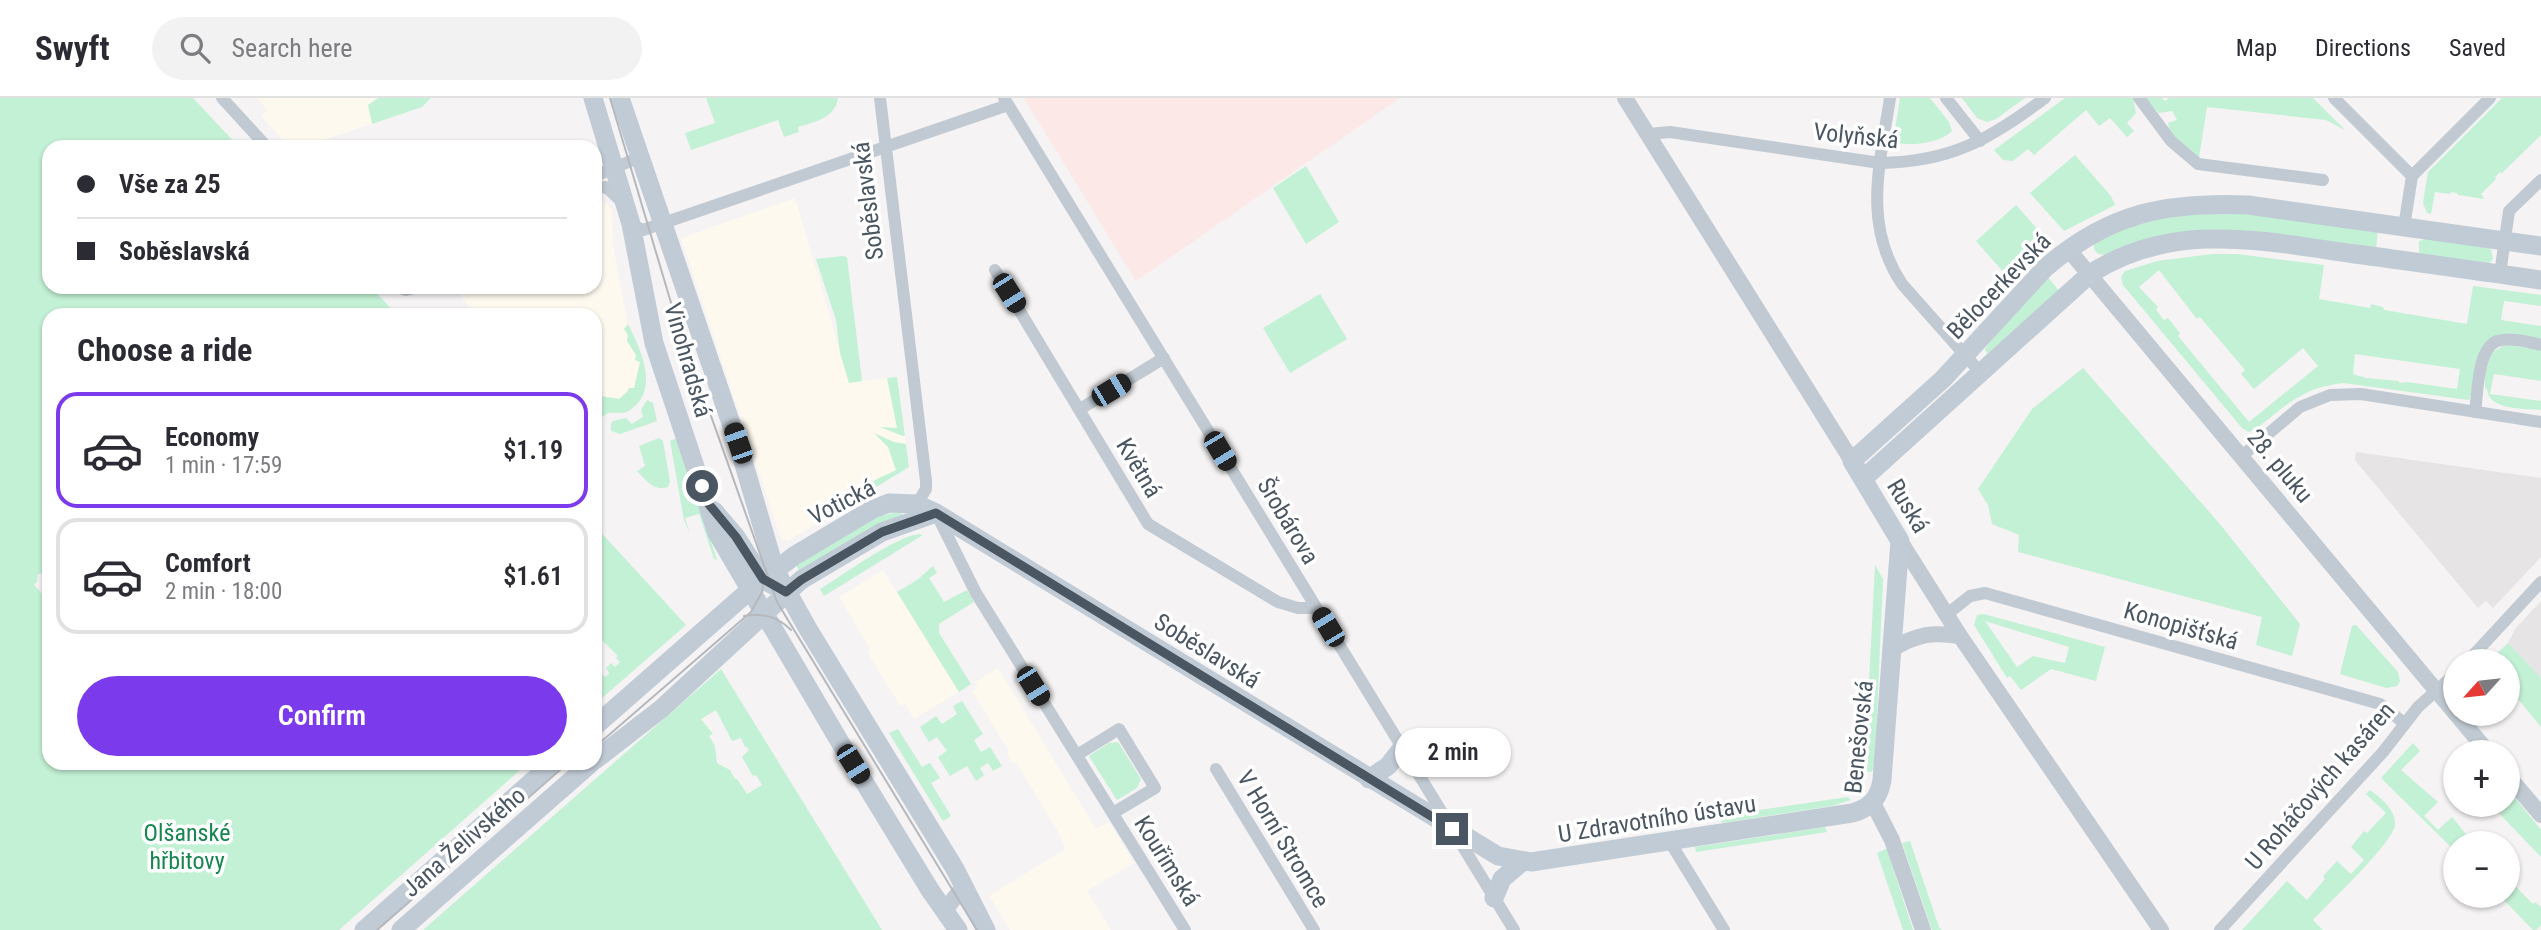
<!DOCTYPE html>
<html lang="en">
<head>
<meta charset="utf-8">
<style>
  body { margin:0; font-family:"Roboto Condensed",sans-serif; background:#f2f2f3; color:#2b2b33; height:100vh; display:flex; flex-direction:column; font-size:26px; white-space:nowrap }
  * { box-sizing:border-box; margin:0 }
  p { font-size:23px; color:#7c7c81 }
  .icon { flex:none; width:38px; height:38px; fill:none; stroke:currentColor; stroke-width:2; stroke-linecap:round; stroke-linejoin:round }
  .map { position:relative; flex:1; overflow:hidden }
  .sheet { position:absolute; left:42px; top:210px; width:560px; height:462px; display:flex; flex-direction:column; background:#fff; border-radius:21px; box-shadow:0 2px 5px #0004 }
  .sheet>* { flex:none }
  .banner { position:absolute; left:42px; top:42px; width:560px; height:154px; border-radius:21px; box-shadow:0 2px 5px #0004; display:grid; align-content:center; height:154px; padding:0 35px; background:#fff }
  .needle { width:46px; rotate:243deg }
  .fabs { position:absolute; left:2443px; top:551px; display:grid; gap:14px }
  .fabs a { display:grid; place-items:center; width:77px; height:77px; border-radius:50%; background:#fff; box-shadow:0 2px 5px #0004; font-size:35px }
  .end { position:absolute; width:32px; height:32px; margin:-16px; border:9px solid #4a5661; background:#fff; box-shadow:0 0 0 4px #fff }
  .from { border-radius:50% }
  .bubble { position:absolute; height:49px; border-radius:24px; background:#fff; box-shadow:0 2px 5px #0004; font-size:23px; font-weight:600; line-height:49px; text-align:center }
  .car { position:absolute; width:21px; height:42px; margin:-21px -10px; border-radius:9px; box-shadow:0 0 5px 2px #0007; background:linear-gradient(#222 24%,#8ab4d8 0 40%,#222 0 76%,#8ab4d8 0 86%,#222 0) }
  .banner b { display:flex; align-items:center; gap:24px; height:66px; font-size:26px }
  .banner b+b { border-top:2px solid #e1e1e2 }
  .banner i { width:18px; height:18px; background:#2b2b33 }
  ul { padding:0; list-style:none }
  li { display:flex; align-items:center; gap:21px; height:116px; margin:0 14px 10px; padding:0 21px; border:4px solid #e1e1e2; border-radius:21px }
  li div { flex:1 }
  li b { display:block; font-size:26px }
  li em { font-style:normal; font-weight:600 }
  li.active { border-color:#7c3aed }
  li>.icon { width:63px; height:63px; stroke-width:1.5 }
  h2 { padding:0 35px; font-size:32px; line-height:84px }
  .button { display:flex; gap:14px; margin-top:auto; padding:14px 35px }
  .button a { flex:1; height:80px; border-radius:42px; background:#7c3aed; color:#fff; font-size:28px; font-weight:600; line-height:80px; text-align:center }
  header { display:flex; align-items:center; gap:42px; box-sizing:border-box; height:98px; padding:0 35px; background:#fff; border-bottom:2px solid #e1e1e2 }
  header strong { font-size:33px }
  nav { display:flex; gap:38px; margin-inline-start:auto; font-size:24px }
  .search { width:490px; height:63px; background:#f2f2f3; display:flex; align-items:center; gap:18px; box-sizing:border-box; padding:0 24px; border-radius:38px; color:#7c7c81; font-size:26px }
  .map>svg:first-child { display:block }
</style>
</head>
<body>
<header>
<strong>Swyft</strong>
<div class="search"><svg class="icon" aria-label="search" viewBox="0 0 24 24"><circle cx="10" cy="10" r="6"/><path d="M15 15l6 6"/></svg>Search here</div>
<nav><a>Map</a><a>Directions</a><a>Saved</a></nav>
</header>
<div class="map">
<svg width="2541" height="832" viewBox="0 0 2541 832">
  <rect width="100%" height="100%" fill="#f5f3f3"/>
  <g fill="#fdf9ef">
    <polygon points="257,0 431,0 422,9 302,49 289,49 261,18 267,12"/>
    <polygon points="795,100 849,284 897,279 909,369 788,443 781,441 681,140"/>
    <polygon points="595,102 607,105 612,112 613,147 627,222 627,243 641,263 634,291 619,301 595,297 595,217 477,217 460,198 459,189 595,189"/>
    <polygon points="883,472 959,594 914,621 905,606 900,608 867,554 870,551 839,499"/>
    <polygon points="998,570 1096,731 1109,724 1134,765 1087,793 1111,832 1010,832 989,798 1065,751 1057,732 1016,664 1013,666 1007,656 1009,653 972,593 978,589 975,584"/>
  </g>
  <g fill="#e6e4e5">
    <polygon points="2356,354 2541,380 2541,459 2493,510 2486,503 2478,510 2355,362"/>
    <polygon points="2541,503 2541,580 2508,545 2515,531"/>
  </g>
  <polygon fill="#fce8e6" points="1024,0 1400,0 1136,183"/>
  <g fill="#c3f1d5" fill-rule="evenodd">
    <polygon points="0,0 193,0 239,49 49,49 49,189 371,189 397,217 49,217 49,475 38,476 37,484 34,487 46,500 49,499 49,665 509,665 515,671 522,665 528,665 339,832 0,832"/>
    <polygon points="378,0 431,0 422,9 372,26 368,7"/>
    <path d="M706 0H838C835 20 815 24 798 29L799 34 784 39 778 22 691 52 685 35 715 25Z"/>
    <path d="M1900 0H1930L1949 24 1952 33C1940 45 1913 48 1896 45L1894 38Z"/>
    <polygon points="1962,0 2025,0 1996,21 1987,24 1977,20"/>
    <polygon points="2065,0 2133,0 2136,15 2127,25 2134,33 2127,39 2110,20 2099,28 2086,12 2034,57 2028,51 2013,63 2003,62 1994,52"/>
    <path d="M2144 0H2162L2165 3 2169 0H2313L2345 32 2326 22 2207 9 2199 60C2188 55 2169 37 2168 25L2177 22 2172 13 2159 15Z"/>
    <polygon points="2502,0 2541,0 2541,37 2502,75 2500,74 2495,79 2496,81 2481,96 2484,101 2458,97 2457,95 2451,94 2450,96 2435,94 2431,116 2427,115 2423,105 2428,74"/>
    <polygon points="2075,57 2111,98 2115,107 2064,133 2030,95"/>
    <polygon points="1306,68 1339,124 1306,146 1273,90"/>
    <polygon points="2016,107 2049,144 2014,178 2005,176 1976,143"/>
    <polygon points="2235,114 2378,132 2376,151 2255,135 2105,157 2098,156 2094,151 2094,146 2127,127 2197,115"/>
    <polygon points="2430,139 2487,148 2491,152 2493,161 2488,167 2427,159 2419,154 2419,143"/>
    <path d="M2212 156H2237L2324 167 2319 201 2370 210 2371 206 2383 209 2384 212 2467 226 2473 188 2541 197V208L2504 203 2501 222 2541 228V241L2498 239 2469 302 2343 285C2303 289 2285 308 2255 332L2249 334 2242 330 2123 187 2121 179 2125 173 2157 163ZM2159 172 2197 221 2200 219C2215 237 2230 254 2245 272L2241 276 2254 291 2303 250 2318 268 2249 324 2178 238 2180 235 2168 220 2164 222 2156 212 2158 209 2139 189ZM2355 256 2460 271 2457 291 2407 284 2399 285V283L2366 280 2353 276Z"/>
    <polygon points="842,158 847,159 862,283 849,285 840,255 836,222 816,161"/>
    <polygon points="2048,179 2059,193 1987,256 1985,251 2003,226"/>
    <polygon points="1320,196 1347,241 1290,275 1263,230"/>
    <path d="M628 226C640 250 661 292 630 312 623 317 617 314 609 315 605 316 599 322 595 324V297L619 301 627 294 629 290H634L640 264 635 262 636 257 627 243 628 237 624 231Z"/>
    <path d="M2505 247 2541 251V283L2494 276 2490 296 2541 303V312C2524 310 2489 313 2487 291L2485 290V271L2490 255Z"/>
    <polygon points="2083,270 2219,425 2300,526 2292,558 2256,547 2262,519 2018,454 2019,437 1992,426 1988,407 1978,391 2032,311"/>
    <polygon points="897,279 905,338 903,338 880,329 897,330 887,280"/>
    <polygon points="647,302 653,305 657,323 620,336 611,333 611,325 613,323 626,320 632,326 643,319 641,312"/>
    <polygon points="874,335 894,344 906,346 909,369 873,391 871,384 896,372 888,349"/>
    <path d="M659 340 663 343 670 384 668 389C654 394 646 382 637 373L645 368 639 348Z"/>
    <polygon points="677,340 717,462 714,461 699,416 685,420 690,436 684,422 670,343"/>
    <path d="M902 414V417L800 475 795 465C827 446 863 417 902 414Z"/>
    <polygon points="595,428 686,527 595,606 595,588 601,582 598,578 601,575 605,579 609,575 606,570 611,565 615,569 620,564 616,560 618,558 595,535"/>
    <path d="M920 436 923 437 824 498 820 491C842 478 897 437 920 436Z"/>
    <polygon points="1875,467 1883,481 1875,663 1872,674 1865,673 1865,662"/>
    <polygon points="933,468 937,475 929,480 944,504 967,492 974,504 939,526 939,535 971,586 959,594 897,494 917,482"/>
    <path d="M1984 516 2105 549 2096 583 2051 571 2021 592 2010 578 2007 580 1974 527 1977 517ZM1985 523 2069 549 2065 565 2033 558 2017 569Z"/>
    <polygon points="2356,527 2398,574 2400,583 2397,588 2386,590 2340,576 2352,528"/>
    <polygon points="2508,545 2541,580 2541,629 2508,589 2508,564 2489,563"/>
    <path d="M721 571 882 832H423ZM716 612 732 643 741 640 745 649H747L749 652 742 659 753 678 756 677 762 687 747 696 737 681H735L730 672 717 665 715 648 709 638 713 636 701 621Z"/>
    <polygon points="962,603 983,636 974,642 981,654 990,649 1002,668 993,673 988,665 980,670 984,677 976,683 967,668 950,678 938,659 947,653 937,639 929,644 920,629 936,618 942,626 957,616 953,608"/>
    <polygon points="898,631 922,669 930,665 940,680 931,685 951,718 943,723 889,635"/>
    <polygon points="1118,644 1141,681 1137,690 1117,702 1089,658 1109,645"/>
    <polygon points="2413,645 2420,653 2401,672 2438,704 2424,718 2438,732 2452,719 2473,745 2455,746 2455,753 2381,680"/>
    <polygon points="2508,691 2541,732 2541,759 2491,707 2508,707"/>
    <path d="M2370 692C2381 700 2396 712 2395 727 2393 745 2329 805 2313 822L2323 832H2242L2287 783 2307 802 2325 781 2323 778 2337 763 2351 776 2364 762 2351 749 2364 733 2367 735 2386 715 2366 696Z"/>
    <polygon points="1848,699 1851,702 1832,708 1722,725 1718,718"/>
    <polygon points="1825,729 1827,734 1696,754 1695,749"/>
    <polygon points="1910,743 1939,829 1942,832 1932,832 1902,745"/>
    <polygon points="1890,749 1892,767 1913,832 1903,832 1877,755"/>
    <polygon points="2514,787 2533,806 2535,804 2541,809 2541,827 2536,832 2533,832 2501,799 2508,798 2508,793"/>
  </g>
  <g fill="none" stroke-linecap="round" stroke-linejoin="round">
    <g stroke="#c1cad2" stroke-width="12">
      <polyline points="222,0 267,49"/>
      <polyline points="880,0 926,383 926,391 917,406"/>
      <polyline points="1004,0 1514,832"/>
      <path d="M1890 0C1880 66 1862 126 1902 186L1980 274"/>
      <polyline points="1946,0 1980,43"/>
      <polyline points="2139,0 2171,43 2198,66 2323,82"/>
      <polyline points="2334,0 2412,78 2404,129"/>
      <path d="M1648 36 1670 34 1880 65C1951 64 1990 41 2045 0"/>
      <polyline points="595,78 640,59"/>
      <polyline points="2412,78 2490,0"/>
      <polyline points="595,90 606,89 623,105"/>
      <polyline points="631,126 643,132 1008,7"/>
      <polyline points="995,172 1148,426 1278,504 1298,510 1316,510"/>
      <polyline points="2500,176 2509,113 2541,82"/>
      <polyline points="397,189 406,192 419,189"/>
      <polyline points="1080,311 1164,260"/>
      <path d="M2475 314C2478 295 2477 251 2497 243 2511 239 2528 244 2541 247"/>
      <polyline points="2242,358 2300,309 2330,297 2361,296 2541,324"/>
      <polyline points="936,415 976,495 1185,832"/>
      <polyline points="1946,517 1970,498 1985,495 2380,606 2404,625"/>
      <polyline points="2467,564 2541,484"/>
      <polyline points="1077,657 1119,631 1155,690 1113,715"/>
      <polyline points="1216,671 1314,832"/>
      <polyline points="1670,744 1724,832"/>
      <polyline points="2220,832 2383,654 2418,609 2455,576"/>
    </g>
    <g stroke="#c1cad2" stroke-width="16">
      <polyline points="1625,0 1852,363"/>
      <polyline points="2068,151 2455,615"/>
      <polyline points="1900,443 1960,538 2161,832"/>
      <path d="M1892 551C1918 536 1931 534 1960 538"/>
      <polyline points="2456,616 2488,654"/>
      <polyline points="2508,678 2541,717"/>
      <polyline points="1873,705 1892,742 1923,832"/>
      <polyline points="946,811 963,789"/>
    </g>
    <g stroke="#c1cbd6" stroke-width="19">
      <polyline points="593,0 631,126 654,245 717,435 844,651 930,792 958,832"/>
      <polyline points="620,0 738,346 775,472 808,531 955,771 986,832"/>
      <path d="M1863 381 2090 176C2173 122 2264 143 2355 156 2417 164 2479 173 2541 182"/>
      <polyline points="714,413 736,439 763,481 773,487"/>
      <path d="M595 628 750 492 794 458 871 412 889 405 917 406 936 415 1498 758 1531 764 1852 715C1871 710 1879 700 1882 682L1900 443 1852 363 1943 281 2045 170C2109 115 2164 104 2248 107L2541 148"/>
      <polyline points="595,662 661,611 801,482 882,434 936,415"/>
      <polyline points="1369,681 1388,668 1402,650"/>
      <polyline points="1494,800 1502,781 1522,764"/>
      <polyline points="364,832 553,665"/>
      <polyline points="401,832 591,665"/>
    </g>
    <g stroke="#b5b8bd" stroke-width="2">
      <polyline points="610,0 672,208 777,504 977,832"/>
      <path d="M744 518C763 515 777 518 791 532"/>
      <polyline points="595,649 751,514 762,494 764,476"/>
      <polyline points="377,832 568,665"/>
    </g>
  </g>
  <g fill="none" stroke-linecap="round" stroke-linejoin="round">
    <polyline stroke="#4a5661" stroke-width="9" points="702,388 707,404 736,439 763,481 786,494 801,482 882,434 936,415 1452,731"/>
  </g>
  <g text-anchor="middle" dominant-baseline="central" stroke-width="7" stroke-linejoin="round" paint-order="stroke">
    <g font-size="24" fill="#4a5661" stroke="#fff">
      <text transform="translate(1856 38) rotate(6)">Volyňská</text>
      <text transform="translate(868 103) rotate(-97)">Soběslavská</text>
      <text transform="translate(1999 188) rotate(-46)">Bělocerkevská</text>
      <text transform="translate(688 262) rotate(74)">Vinohradská</text>
      <text transform="translate(2280 368) rotate(50)">28. pluku</text>
      <text transform="translate(1139 370) rotate(59)">Květná</text>
      <text transform="translate(842 404) rotate(-27)">Votická</text>
      <text transform="translate(1908 408) rotate(59)">Ruská</text>
      <text transform="translate(1288 423) rotate(59)">Šrobárova</text>
      <text transform="translate(2181 528) rotate(16)">Konopišťská</text>
      <text transform="translate(1207 553) rotate(32)">Soběslavská</text>
      <text transform="translate(1859 639) rotate(-84)">Benešovská</text>
      <text transform="translate(2320 688) rotate(-49)">U Roháčových kasáren</text>
      <text transform="translate(1657 721) rotate(-9)">U Zdravotního ústavu</text>
      <text transform="translate(1283 741) rotate(59)">V Horní Stromce</text>
      <text transform="translate(464 744) rotate(-41)">Jana Želivského</text>
      <text transform="translate(1167 763) rotate(58)">Kouřimská</text>
    </g>
    <g font-size="24" fill="#17864f" stroke="#fff">
      <text x="187" y="735">Olšanské<tspan x="187" dy="28">hřbitovy</tspan></text>
    </g>
  </g>
</svg>
<div class="fabs">
<a><svg class="needle" viewBox="-14 -14 28 28"><path d="M0-13l5 13h-10z" fill="#e53935"/><path d="M0 13l5-13h-10z" fill="#7c7c81"/></svg></a>
<a>+</a>
<a>−</a>
</div>
<i class="end from" style="left:702px;top:388px"></i>
<i class="end" style="left:1452px;top:731px"></i>
<div class="bubble" style="left:1395px;top:630px;width:116px">2 min</div>
<i class="car" style="left:1009px;top:195px;rotate:148deg"></i>
<i class="car" style="left:1111px;top:292px;rotate:59deg"></i>
<i class="car" style="left:738px;top:345px;rotate:341deg"></i>
<i class="car" style="left:1220px;top:353px;rotate:149deg"></i>
<i class="car" style="left:1328px;top:529px;rotate:329deg"></i>
<i class="car" style="left:1033px;top:588px;rotate:148deg"></i>
<i class="car" style="left:853px;top:666px;rotate:148deg"></i>
<div class="banner">
<b><i class="from"></i>Vše za 25</b>
<b><i></i>Soběslavská</b>
</div>
<section class="sheet">
<h2>Choose a ride</h2>
<ul>
<li class="active"><svg class="icon" aria-label="car" viewBox="0 0 24 24"><path d="M5 17H2v-5l4-1 3-4h7l3 4 3 1v5h-3M9 17h6M6 11h13"/><circle cx="7" cy="17" r="2"/><circle cx="17" cy="17" r="2"/></svg><div><b>Economy</b><p>1 min · 17:59</p></div><em>$1.19</em></li>
<li><svg class="icon" aria-label="car" viewBox="0 0 24 24"><path d="M5 17H2v-5l4-1 3-4h7l3 4 3 1v5h-3M9 17h6M6 11h13"/><circle cx="7" cy="17" r="2"/><circle cx="17" cy="17" r="2"/></svg><div><b>Comfort</b><p>2 min · 18:00</p></div><em>$1.61</em></li>
</ul>
<div class="button"><a>Confirm</a></div>
</section>
</div>
</body>
</html>
